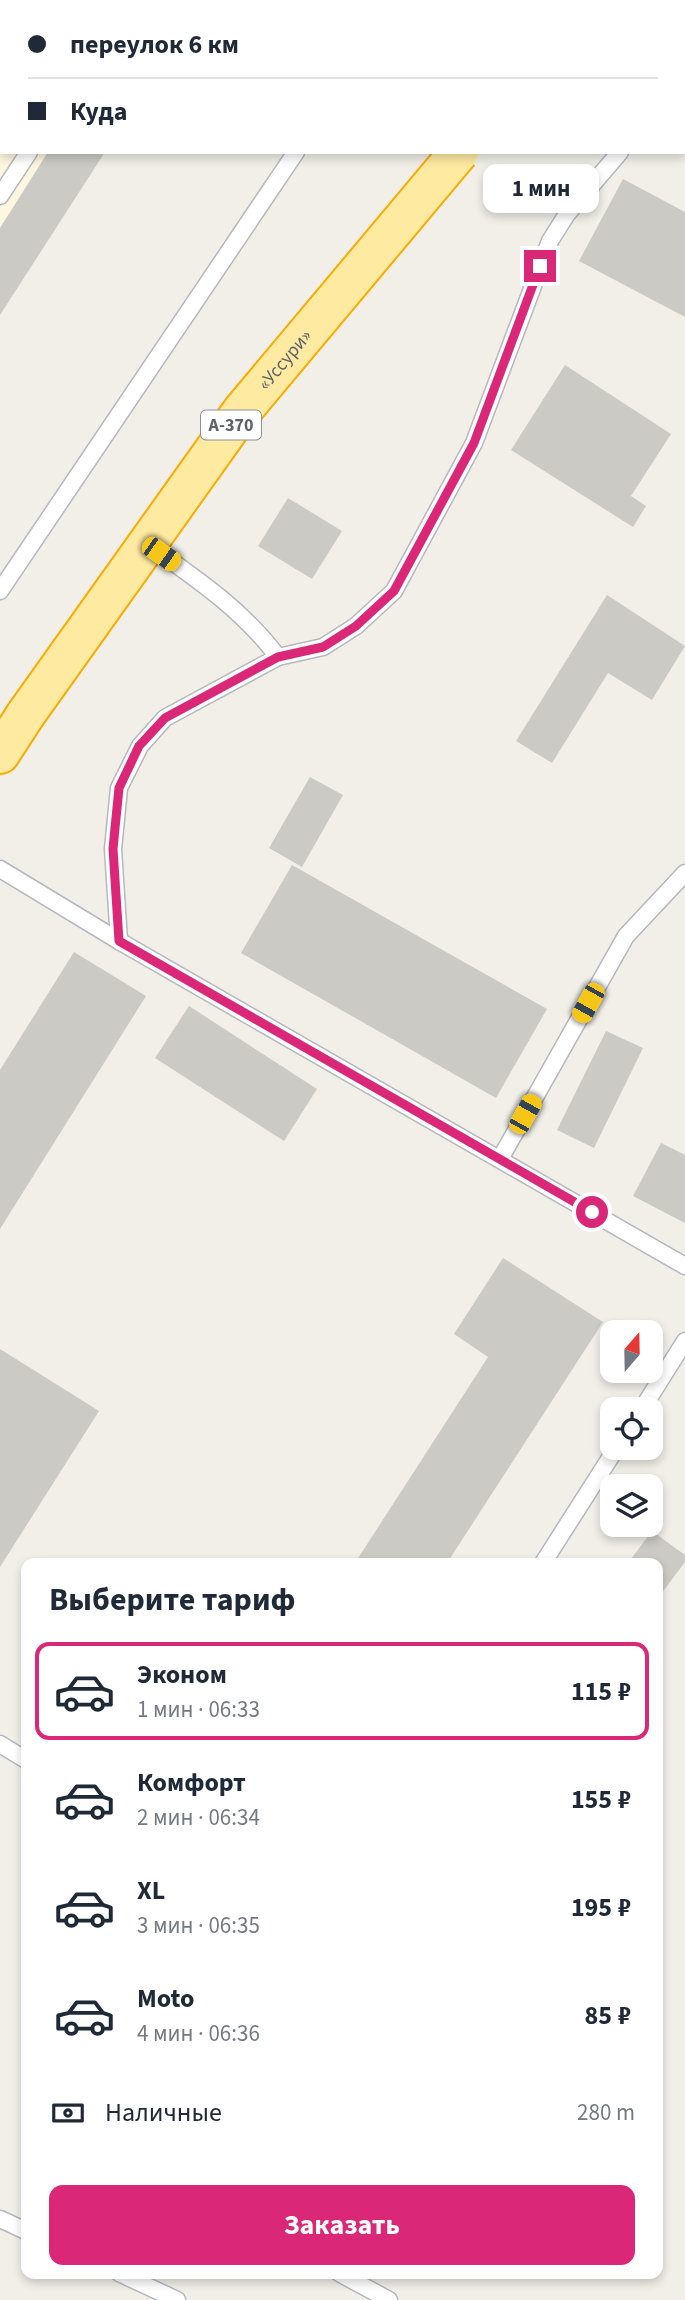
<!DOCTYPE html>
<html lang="ru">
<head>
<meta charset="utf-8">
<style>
  body { margin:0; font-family:"Source Sans 3",sans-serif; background:#f2f2f3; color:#1f2937; height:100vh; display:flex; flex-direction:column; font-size:26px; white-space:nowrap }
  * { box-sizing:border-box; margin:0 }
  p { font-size:23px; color:#747a83 }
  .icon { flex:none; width:38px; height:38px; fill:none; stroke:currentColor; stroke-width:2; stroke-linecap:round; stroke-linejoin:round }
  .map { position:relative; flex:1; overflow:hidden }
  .sheet { position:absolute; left:21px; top:1558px; width:642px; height:721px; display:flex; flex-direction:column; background:#fff; border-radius:14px; box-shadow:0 4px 10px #0003 }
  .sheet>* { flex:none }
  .guide { position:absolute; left:0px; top:0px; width:686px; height:154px; box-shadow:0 4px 10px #0003; display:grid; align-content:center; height:154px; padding:0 28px; background:#fff }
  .needle { width:46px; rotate:20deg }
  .controls { position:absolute; left:600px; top:1320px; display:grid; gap:14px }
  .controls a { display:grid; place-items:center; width:63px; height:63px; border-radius:14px; background:#fff; box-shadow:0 4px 10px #0003; font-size:35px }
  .end { position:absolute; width:32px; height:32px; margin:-16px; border:9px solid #db2777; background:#fff; box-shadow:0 0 0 4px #fff }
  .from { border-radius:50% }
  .bubble { position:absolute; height:49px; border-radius:14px; background:#fff; box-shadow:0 4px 10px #0003; font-size:23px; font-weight:700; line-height:49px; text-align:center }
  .car { position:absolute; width:21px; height:42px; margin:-21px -10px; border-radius:9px; box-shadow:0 0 5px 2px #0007; background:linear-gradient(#f5c518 24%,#345 0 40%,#f5c518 0 76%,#345 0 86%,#f5c518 0) }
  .guide b { display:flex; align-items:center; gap:24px; height:66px; font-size:26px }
  .guide b+b { border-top:2px solid #e0e1e3 }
  .guide i { width:18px; height:18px; background:#1f2937 }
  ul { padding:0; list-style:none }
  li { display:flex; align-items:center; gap:21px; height:98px; margin:0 14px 10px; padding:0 14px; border:4px solid transparent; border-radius:14px }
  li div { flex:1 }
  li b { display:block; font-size:26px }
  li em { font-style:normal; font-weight:700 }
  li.active { border-color:#db2777 }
  li>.icon { width:63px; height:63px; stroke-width:1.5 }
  h2 { padding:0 28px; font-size:32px; line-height:84px }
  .pay { display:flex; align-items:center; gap:18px; height:77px; padding:0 28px; font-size:26px }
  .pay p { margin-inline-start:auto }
  .button { display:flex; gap:14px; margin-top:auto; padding:14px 28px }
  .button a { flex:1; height:80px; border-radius:14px; background:#db2777; color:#fff; font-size:28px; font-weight:700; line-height:80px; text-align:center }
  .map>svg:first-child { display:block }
</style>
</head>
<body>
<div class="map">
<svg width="685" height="2300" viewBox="0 0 685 2300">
  <rect width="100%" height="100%" fill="#f1efe8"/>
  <polygon fill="#fef7e0" points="0,0 161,0 2,2 2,152 66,152 0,258"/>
  <g fill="#cccac5">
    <polygon points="48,152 105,152 0,315 0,228"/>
    <polygon points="623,179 685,212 685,317 579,261"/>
    <polygon points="565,365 671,434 631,496 646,506 633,527 511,450"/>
    <polygon points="288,498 342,531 312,579 258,546"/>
    <polygon points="607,595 685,646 652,700 608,673 552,763 516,741"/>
    <polygon points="310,777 343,795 302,867 269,848"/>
    <polygon points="292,865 547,1009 496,1098 241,953"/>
    <polygon points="74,952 146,996 0,1229 0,1070"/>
    <polygon points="189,1006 317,1089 284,1141 155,1058"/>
    <polygon points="606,1031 643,1048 594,1148 557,1130"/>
    <polygon points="661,1143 685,1155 685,1223 633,1196"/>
    <polygon points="503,1258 603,1322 447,1563 355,1563 488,1357 454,1334"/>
    <polygon points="0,1349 99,1411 0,1567"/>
    <polygon points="652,1531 685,1555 685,1562 658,1598 658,1563 628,1563"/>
  </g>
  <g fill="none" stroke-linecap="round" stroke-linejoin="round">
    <defs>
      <g id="service">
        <polyline points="127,2 128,0"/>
        <polyline points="397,2 398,0"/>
        <polyline points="684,108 685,108"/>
        <polyline points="0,196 29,152"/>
        <path d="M146 543C194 577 242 609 278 657L323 647 356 626 394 591 474 443 550 241 567 214 620 152"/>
        <polyline points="0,591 296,152"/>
        <polyline points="0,869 119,941 685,1266"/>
        <polyline points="119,941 113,849 119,788 140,746 165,718 278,657"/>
        <polyline points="500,1159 626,936 685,873"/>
        <polyline points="642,1409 685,1341"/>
        <polyline points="543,1563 617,1447"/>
        <polyline points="0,1744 26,1760"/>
        <polyline points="0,2219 26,2231"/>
        <polyline points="119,2273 177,2300"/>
        <polyline points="339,2273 389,2300"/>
      </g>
      <g id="trunk">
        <polyline points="598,2 600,0"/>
        <polyline points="0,754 26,714"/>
      </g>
    </defs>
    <use href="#service" stroke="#b5b8bc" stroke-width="19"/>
    <use href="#trunk" stroke="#f9ab00" stroke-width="42"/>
    <use href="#service" stroke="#fff" stroke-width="16"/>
    <use href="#trunk" stroke="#feeaa1" stroke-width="38"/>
    <defs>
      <g id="trunk-bridge">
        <path id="s1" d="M26 714 242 411 459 152"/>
      </g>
    </defs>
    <use href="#trunk-bridge" stroke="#f9ab00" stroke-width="42" stroke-linecap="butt"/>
    <use href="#trunk-bridge" stroke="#feeaa1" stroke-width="38"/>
  </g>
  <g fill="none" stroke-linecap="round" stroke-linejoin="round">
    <polyline stroke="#db2777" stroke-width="9" points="540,266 474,443 394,591 356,626 323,647 278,657 165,718 139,746 119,788 115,828 113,849 119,941 592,1212"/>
  </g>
  <g text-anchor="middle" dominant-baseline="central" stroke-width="6" stroke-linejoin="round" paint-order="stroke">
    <rect fill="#fff" stroke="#8f9295" stroke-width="2" x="201" y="410.5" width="60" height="29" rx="5"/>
    <g font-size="18" font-weight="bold" fill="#5f6368">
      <text x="231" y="425">А-370</text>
    </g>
    <g font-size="19" fill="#5f6368" stroke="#fff">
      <text stroke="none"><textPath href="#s1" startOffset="439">«Уссури»</textPath></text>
    </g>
  </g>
</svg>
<div class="controls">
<a><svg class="needle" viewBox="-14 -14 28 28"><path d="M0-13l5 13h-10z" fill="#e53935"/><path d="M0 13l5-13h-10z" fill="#747a83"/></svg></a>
<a><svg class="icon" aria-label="locate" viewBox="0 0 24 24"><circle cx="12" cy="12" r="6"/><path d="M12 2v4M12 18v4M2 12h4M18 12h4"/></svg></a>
<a><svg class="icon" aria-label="layers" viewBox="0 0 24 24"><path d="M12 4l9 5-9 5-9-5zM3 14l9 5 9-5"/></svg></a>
</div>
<i class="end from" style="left:592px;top:1212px"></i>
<i class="end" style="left:540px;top:266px"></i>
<div class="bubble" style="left:483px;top:164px;width:116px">1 мин</div>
<i class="car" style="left:161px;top:554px;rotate:125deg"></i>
<i class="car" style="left:588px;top:1003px;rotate:209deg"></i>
<i class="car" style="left:525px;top:1114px;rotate:29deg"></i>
<div class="guide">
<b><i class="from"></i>переулок 6 км</b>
<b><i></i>Куда</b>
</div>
<section class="sheet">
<h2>Выберите тариф</h2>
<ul>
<li class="active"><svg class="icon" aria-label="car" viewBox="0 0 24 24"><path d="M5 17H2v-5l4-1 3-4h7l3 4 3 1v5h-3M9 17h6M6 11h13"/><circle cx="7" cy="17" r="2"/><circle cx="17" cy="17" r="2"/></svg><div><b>Эконом</b><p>1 мин · 06:33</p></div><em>115 ₽</em></li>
<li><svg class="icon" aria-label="car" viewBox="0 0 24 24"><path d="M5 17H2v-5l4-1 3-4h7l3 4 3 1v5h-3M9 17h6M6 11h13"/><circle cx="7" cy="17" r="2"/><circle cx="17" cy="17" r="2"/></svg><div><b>Комфорт</b><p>2 мин · 06:34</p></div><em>155 ₽</em></li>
<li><svg class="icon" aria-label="car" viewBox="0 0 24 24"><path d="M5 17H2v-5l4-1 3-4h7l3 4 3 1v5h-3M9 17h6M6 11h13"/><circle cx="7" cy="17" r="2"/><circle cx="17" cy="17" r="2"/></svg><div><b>XL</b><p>3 мин · 06:35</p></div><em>195 ₽</em></li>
<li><svg class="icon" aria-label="car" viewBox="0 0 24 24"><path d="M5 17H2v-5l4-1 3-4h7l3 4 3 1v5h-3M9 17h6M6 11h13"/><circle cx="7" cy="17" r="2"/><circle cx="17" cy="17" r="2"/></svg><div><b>Moto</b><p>4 мин · 06:36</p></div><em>85 ₽</em></li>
</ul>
<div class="pay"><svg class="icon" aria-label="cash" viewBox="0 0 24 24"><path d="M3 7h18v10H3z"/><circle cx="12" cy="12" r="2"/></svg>Наличные<p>280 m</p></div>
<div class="button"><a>Заказать</a></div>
</section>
</div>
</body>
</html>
